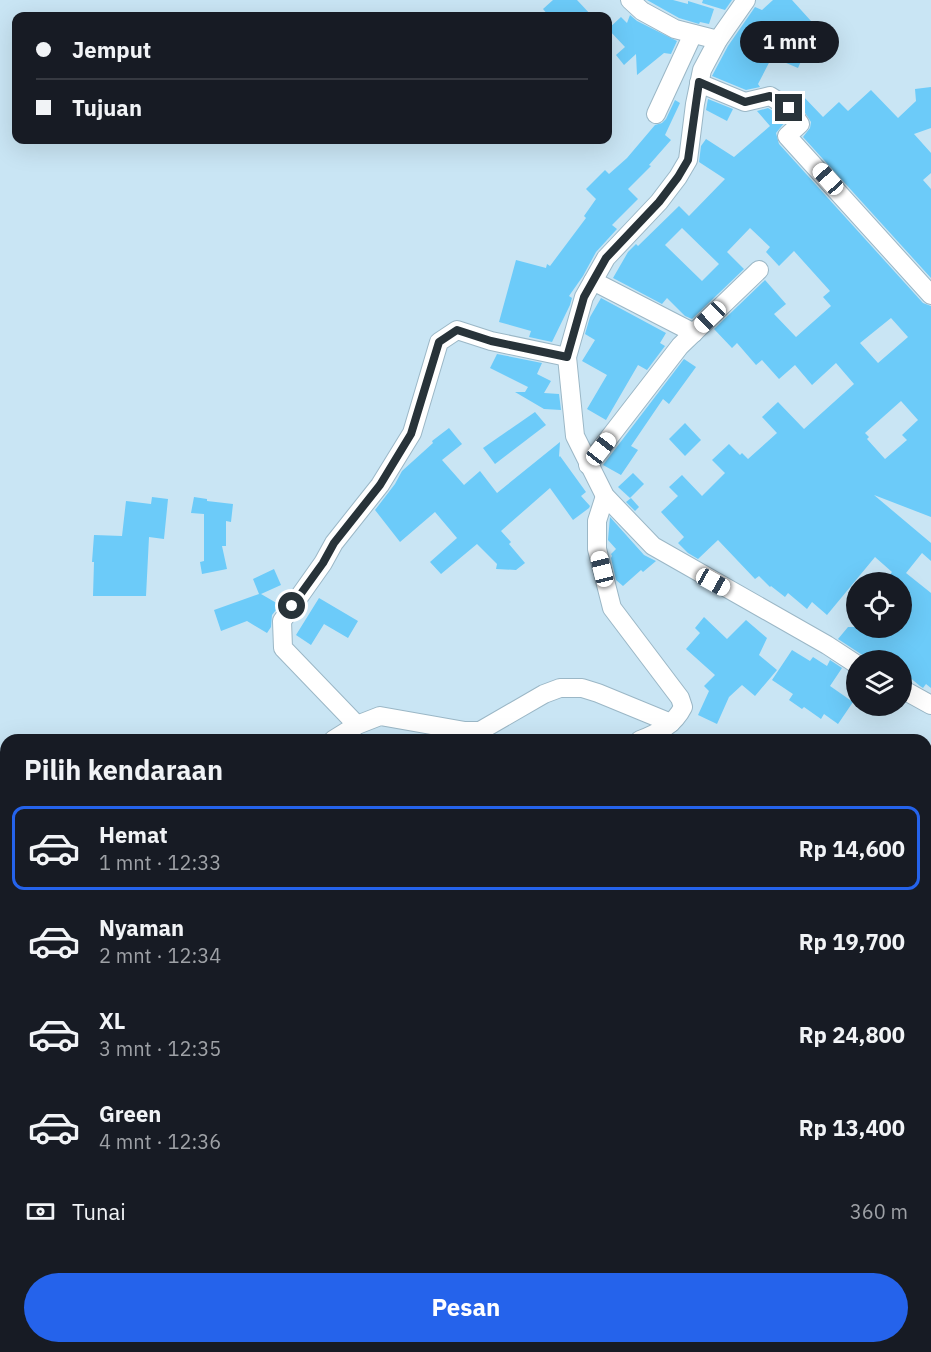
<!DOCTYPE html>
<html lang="id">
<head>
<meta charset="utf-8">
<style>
  body { margin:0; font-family:"IBM Plex Sans",sans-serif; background:#20242c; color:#f1f3f6; height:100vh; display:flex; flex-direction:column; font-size:22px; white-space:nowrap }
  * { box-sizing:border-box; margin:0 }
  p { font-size:20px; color:#9ea1a6 }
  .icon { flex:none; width:33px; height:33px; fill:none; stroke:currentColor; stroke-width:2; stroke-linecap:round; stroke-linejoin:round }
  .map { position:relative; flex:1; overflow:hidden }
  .panel { position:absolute; left:0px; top:734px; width:932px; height:620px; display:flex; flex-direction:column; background:#171b24; border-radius:18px 18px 0 0; box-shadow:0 6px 24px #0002 }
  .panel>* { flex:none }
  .hud { position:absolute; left:12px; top:12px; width:600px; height:132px; border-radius:12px; box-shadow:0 6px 24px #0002; display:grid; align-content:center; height:132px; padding:0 24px; background:#171b24 }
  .fabs { position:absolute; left:846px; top:572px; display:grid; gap:12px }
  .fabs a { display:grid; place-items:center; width:66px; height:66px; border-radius:50%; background:#171b24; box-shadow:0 6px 24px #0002; font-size:30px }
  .end { position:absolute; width:27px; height:27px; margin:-14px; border:8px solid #283339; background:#fff; box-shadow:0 0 0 3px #fff }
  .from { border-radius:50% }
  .bubble { position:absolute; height:42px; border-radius:21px; background:#171b24; box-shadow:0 6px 24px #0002; font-size:20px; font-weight:700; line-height:42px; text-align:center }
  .car { position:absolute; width:18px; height:36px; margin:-18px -9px; border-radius:8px; box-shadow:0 0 4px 2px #0007; background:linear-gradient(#fff 24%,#345 0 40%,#fff 0 76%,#345 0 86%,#fff 0) }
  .hud b { display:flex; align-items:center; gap:21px; height:57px; font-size:22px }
  .hud b+b { border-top:2px solid #363941 }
  .hud i { width:15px; height:15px; background:#f1f3f6 }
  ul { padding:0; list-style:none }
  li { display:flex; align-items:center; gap:18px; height:84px; margin:0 12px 9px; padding:0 12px; border:3px solid transparent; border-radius:12px }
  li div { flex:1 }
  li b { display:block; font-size:22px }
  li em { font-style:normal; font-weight:700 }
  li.active { border-color:#2563eb }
  li>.icon { width:54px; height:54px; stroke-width:1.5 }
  h2 { padding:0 24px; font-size:27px; line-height:72px }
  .pay { display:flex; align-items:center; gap:15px; height:66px; padding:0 24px; font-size:22px }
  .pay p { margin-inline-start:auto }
  .action { display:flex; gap:12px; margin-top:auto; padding:12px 24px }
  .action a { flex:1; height:69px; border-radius:36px; background:#2563eb; color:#fff; font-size:24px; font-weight:700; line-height:69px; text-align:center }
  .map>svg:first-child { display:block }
</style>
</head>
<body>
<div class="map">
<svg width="931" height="1352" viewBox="0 0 931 1352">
  <rect width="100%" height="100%" fill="#c9e5f4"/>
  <g fill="#6ccbf9" fill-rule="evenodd">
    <polygon points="553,0 577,0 592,16 549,16 543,9"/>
    <polygon points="647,0 673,0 688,4 688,1 714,9 709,24 700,22 699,24 679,18"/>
    <polygon points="703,0 732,0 725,10 702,3"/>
    <polygon points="773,0 792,0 811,21 788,42 809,43 798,68 772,57 758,84 760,87 746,90 712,76 728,46 755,7 762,10"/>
    <polygon points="630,15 637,21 677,41 671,54 664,53 637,75 636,54 624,65 616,55 625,47 608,29 621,17 627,23"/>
    <polygon points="931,87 931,128 914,134 931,153 931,173 923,180 931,189 931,278 803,137 810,128 811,122 796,99 801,94 823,117 839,102 848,111 871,90 898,118 916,101 915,89"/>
    <polygon points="708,99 733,109 727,121 706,110"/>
    <polygon points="675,100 680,103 665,135 671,140 649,165 651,166 628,189 638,199 612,225 617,229 596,252 583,276 569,296 572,298 570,305 552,342 529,337 531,331 499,322 516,260 546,268 547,264 550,266 586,218 584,216 596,199 586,189 605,170 609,174 627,158 655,125 662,123 666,119"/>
    <path d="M768 108 781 116 785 122 776 133 779 144 923 303 931 306V517L874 495 931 543V561L922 553 906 573 931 593V688L926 684 923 688 920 686 902 671V660H870L838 639 848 627H902V582H884L892 572 875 557 827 615 812 602 807 609 788 593 785 597 771 586 770 587 759 576 755 579 718 540 698 559 688 553 678 543 684 537 661 512 678 496 669 487 682 475 702 496 725 473 712 460 729 444 740 455 742 453 748 459 777 433 762 417 778 402 804 429 854 384 836 363 812 385 795 365 779 379 762 360 756 365 737 343 732 348 714 329 765 280 786 304 774 314 796 337 831 306 823 297 830 291 794 251 779 266 766 252 770 247 750 228 727 252 744 269 692 319 685 316 667 298 662 304 613 278 628 252 636 244 638 246 679 206 689 216 725 179 699 162 701 146 706 139 734 157 770 126 757 111ZM682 228 719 264 702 281 665 245ZM891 318 908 337 878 363 860 343ZM901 401 918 420 902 435 907 440 885 459 867 439 869 437 865 433Z"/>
    <polygon points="601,298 666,333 660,343 665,346 647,370 638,365 606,420 587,409 607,375 582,361 595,340 585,334 590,317"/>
    <polygon points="497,354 542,363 537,374 551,381 544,393 559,394 561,410 544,409 515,392 525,392 528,387 490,368"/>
    <polygon points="684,359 696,367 669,404 663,399 631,446 638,450 621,475 603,465"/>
    <polygon points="535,412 546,425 495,464 483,448"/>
    <polygon points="685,423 701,440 685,456 669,439"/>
    <polygon points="449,428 462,444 442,460 464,485 480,471 497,493 560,442 559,457 560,456 586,492 581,496 590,506 589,508 573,520 550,488 501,531 511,542 509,544 525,563 516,570 496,569 497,564 477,544 441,574 430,562 457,538 435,512 400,542 375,510 395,484 402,471 433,443 432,441"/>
    <polygon points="633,473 644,484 630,498 618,487"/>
    <polygon points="152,497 168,499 164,539 149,537 146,596 93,596 94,562 92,562 94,535 122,536 126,501 151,504"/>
    <polygon points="194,497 207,499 207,501 233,504 231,522 226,521 226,546 222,546 227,569 202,574 200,562 204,561 204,514 191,513"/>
    <polygon points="631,498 639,507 635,511 626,502"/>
    <polygon points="610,517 644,555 656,561 643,572 641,570 623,586 616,580 611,558 612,556 611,554 616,549 608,540"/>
    <polygon points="274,569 281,585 261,594 280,605 272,615 271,627 267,633 247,621 221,631 214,610 259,594 253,579"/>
    <polygon points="319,598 358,621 348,638 324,624 311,645 296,635"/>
    <polygon points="704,617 727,639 746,620 767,638 759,655 777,670 755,696 742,685 729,697 717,724 698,715 709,691 704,686 715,675 686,649 700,633 695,628"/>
    <polygon points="792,650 810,661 813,657 827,666 830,660 842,668 830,686 853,702 838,724 824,714 821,719 804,707 802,709 789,700 793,694 772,680"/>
  </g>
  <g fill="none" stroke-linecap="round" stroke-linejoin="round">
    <defs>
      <g id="street">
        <polyline points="630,0 642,11 675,29 718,40"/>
        <polyline points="746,0 718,40 702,70 695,104 688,160 678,177 659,202 606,258 584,297 567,357 575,436 605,496 653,546 827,645 856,664"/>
        <polyline points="699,83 745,102 770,96 789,108 800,124 787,136 931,295"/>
        <polyline points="656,114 693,34"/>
        <polyline points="593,281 694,333"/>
        <polyline points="588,465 680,346 759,270"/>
        <path d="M605 496 597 521V549L612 608 680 698 683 707C674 725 658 733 640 740"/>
        <polyline points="902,689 931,705"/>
        <polyline points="357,725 283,648 282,621 323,563 334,543 380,485 412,433 439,342 457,330 491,341 567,357"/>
        <polyline points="333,740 357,725 380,716 465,731 480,731 544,694 560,688 582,688 598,693 671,723"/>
        <polyline points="926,990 931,979"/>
        <polyline points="401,1352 404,1347"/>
      </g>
    </defs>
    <use href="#street" stroke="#9bb7c6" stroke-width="20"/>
    <use href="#street" stroke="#fff" stroke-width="18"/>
  </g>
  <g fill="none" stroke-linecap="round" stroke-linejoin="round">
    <polyline stroke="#283339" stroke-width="8" points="292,606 323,563 334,543 380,485 411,434 439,342 457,330 491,341 567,357 584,297 606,258 659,202 678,177 688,160 699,82 745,102 770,96 789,108"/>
  </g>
</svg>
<div class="fabs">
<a><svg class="icon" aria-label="locate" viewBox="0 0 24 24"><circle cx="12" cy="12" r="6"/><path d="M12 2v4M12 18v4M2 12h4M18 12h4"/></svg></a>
<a><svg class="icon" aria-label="layers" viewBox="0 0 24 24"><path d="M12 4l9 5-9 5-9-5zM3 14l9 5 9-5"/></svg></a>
</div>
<i class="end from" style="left:292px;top:606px"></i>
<i class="end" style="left:789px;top:108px"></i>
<div class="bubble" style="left:740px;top:21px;width:99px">1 mnt</div>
<i class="car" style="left:828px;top:179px;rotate:318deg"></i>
<i class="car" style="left:710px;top:317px;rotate:226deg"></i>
<i class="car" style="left:601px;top:449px;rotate:38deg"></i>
<i class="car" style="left:602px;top:569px;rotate:346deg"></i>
<i class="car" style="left:713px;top:582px;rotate:119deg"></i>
<div class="hud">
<b><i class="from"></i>Jemput</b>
<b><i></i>Tujuan</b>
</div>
<section class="panel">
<h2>Pilih kendaraan</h2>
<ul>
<li class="active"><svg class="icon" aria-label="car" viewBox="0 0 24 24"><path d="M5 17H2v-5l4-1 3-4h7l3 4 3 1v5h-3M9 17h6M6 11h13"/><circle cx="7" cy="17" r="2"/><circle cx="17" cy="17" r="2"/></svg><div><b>Hemat</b><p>1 mnt · 12:33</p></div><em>Rp 14,600</em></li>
<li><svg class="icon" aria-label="car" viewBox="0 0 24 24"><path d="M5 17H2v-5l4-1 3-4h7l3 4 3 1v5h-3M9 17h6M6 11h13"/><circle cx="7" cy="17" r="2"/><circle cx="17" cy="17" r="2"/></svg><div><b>Nyaman</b><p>2 mnt · 12:34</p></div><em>Rp 19,700</em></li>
<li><svg class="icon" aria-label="car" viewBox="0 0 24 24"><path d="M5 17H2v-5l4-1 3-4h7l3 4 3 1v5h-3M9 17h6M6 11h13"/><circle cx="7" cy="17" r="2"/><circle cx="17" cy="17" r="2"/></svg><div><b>XL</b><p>3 mnt · 12:35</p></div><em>Rp 24,800</em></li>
<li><svg class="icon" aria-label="car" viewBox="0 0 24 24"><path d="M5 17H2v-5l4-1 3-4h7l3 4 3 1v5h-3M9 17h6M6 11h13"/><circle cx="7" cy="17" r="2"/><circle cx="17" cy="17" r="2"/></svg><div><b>Green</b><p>4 mnt · 12:36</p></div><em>Rp 13,400</em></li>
</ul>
<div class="pay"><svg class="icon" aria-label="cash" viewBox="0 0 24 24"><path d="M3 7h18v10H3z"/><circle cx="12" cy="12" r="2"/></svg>Tunai<p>360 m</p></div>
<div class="action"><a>Pesan</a></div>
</section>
</div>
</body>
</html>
